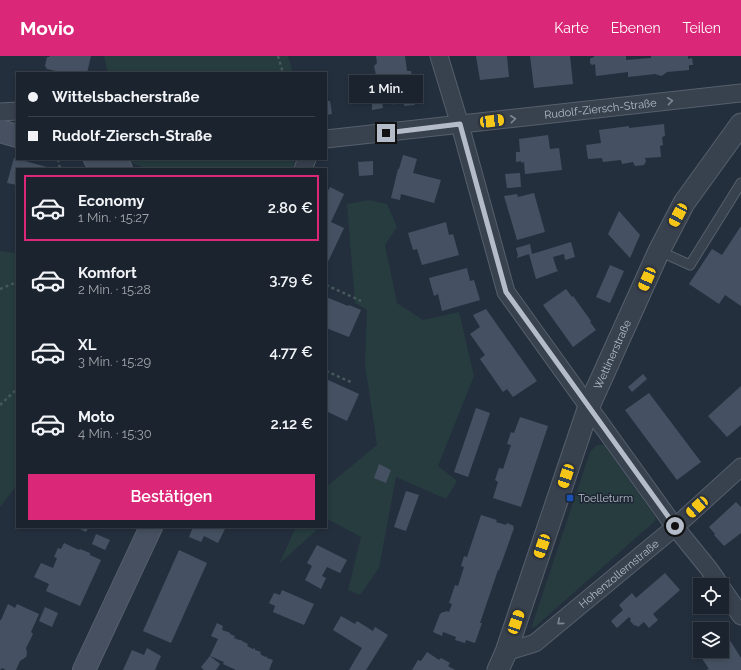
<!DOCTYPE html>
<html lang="de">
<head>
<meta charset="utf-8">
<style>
  body { margin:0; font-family:Raleway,sans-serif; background:#242b36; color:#f1f3f6; height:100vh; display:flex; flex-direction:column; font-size:15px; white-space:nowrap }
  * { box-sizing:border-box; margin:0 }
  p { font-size:13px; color:#a0a4aa }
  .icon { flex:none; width:22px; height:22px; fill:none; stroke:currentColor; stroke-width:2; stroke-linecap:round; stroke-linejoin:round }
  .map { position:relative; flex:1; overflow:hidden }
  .side { position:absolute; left:16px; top:112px; width:311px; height:360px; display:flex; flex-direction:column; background:#1b232e; border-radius:0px; box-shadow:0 2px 6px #0003,0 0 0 1px #39404a }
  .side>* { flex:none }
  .top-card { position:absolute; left:16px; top:16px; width:311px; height:88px; border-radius:0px; box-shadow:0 2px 6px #0003,0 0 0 1px #39404a; display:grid; align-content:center; height:88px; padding:0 12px; background:#1b232e }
  .tools { position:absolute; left:693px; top:522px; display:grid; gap:8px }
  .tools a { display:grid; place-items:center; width:36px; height:36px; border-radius:0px; background:#1b232e; box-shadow:0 2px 6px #0003,0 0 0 1px #39404a; font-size:20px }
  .end { position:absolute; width:18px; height:18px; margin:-9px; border:5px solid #b4bcc9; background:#111; box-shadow:0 0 0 2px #111 }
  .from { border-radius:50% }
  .bubble { position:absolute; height:28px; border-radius:0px; background:#1b232e; box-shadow:0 2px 6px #0003,0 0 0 1px #39404a; font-size:13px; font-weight:600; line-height:28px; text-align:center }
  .car { position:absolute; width:12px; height:24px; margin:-12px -6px; border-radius:5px; box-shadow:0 0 3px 1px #0007; background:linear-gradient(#f5c518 24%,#345 0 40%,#f5c518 0 76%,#345 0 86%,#f5c518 0) }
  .top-card b { display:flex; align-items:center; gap:14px; height:38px; font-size:15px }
  .top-card b+b { border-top:1px solid #39404a }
  .top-card i { width:10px; height:10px; background:#f1f3f6 }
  ul { padding:7px 0 0; list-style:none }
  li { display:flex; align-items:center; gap:12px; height:66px; margin:0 8px 6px; padding:0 4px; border:2px solid transparent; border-radius:0px }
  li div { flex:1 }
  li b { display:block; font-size:15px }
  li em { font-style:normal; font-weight:600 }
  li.selected { border-color:#db2777 }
  li>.icon { width:36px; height:36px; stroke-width:1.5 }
  .cta { display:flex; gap:8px; margin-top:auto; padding:8px 12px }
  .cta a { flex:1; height:46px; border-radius:0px; background:#db2777; color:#fff; font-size:16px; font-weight:600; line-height:46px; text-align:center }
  header { display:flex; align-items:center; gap:24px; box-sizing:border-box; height:56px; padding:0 20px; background:#db2777; color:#fff }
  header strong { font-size:19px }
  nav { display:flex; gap:22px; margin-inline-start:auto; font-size:14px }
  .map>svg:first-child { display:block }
</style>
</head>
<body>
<header>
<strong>Movio</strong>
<nav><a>Karte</a><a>Ebenen</a><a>Teilen</a></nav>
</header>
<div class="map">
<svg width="741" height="614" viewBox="0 0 741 614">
  <rect width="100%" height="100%" fill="#242f3e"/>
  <g fill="#263c3f">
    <polygon points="104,0 288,0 293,17 108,17"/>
    <polygon points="123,103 296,103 292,113 147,113"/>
    <polygon points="369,144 387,148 397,171 385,189 397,247 423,264 459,256 474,320 438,410 457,425 446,443 396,421 379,512 360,539 348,534 361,481 329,464 326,466 326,431 377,389 365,308 367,254 355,247 347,148"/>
    <polygon points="0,195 17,197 17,429 0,451"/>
    <polygon points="597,389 604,389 656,462 655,465 536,570 531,573 590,396"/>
    <polygon points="296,471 320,471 279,508"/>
  </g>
  <g fill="#455162">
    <polygon points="50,0 91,0 87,17 63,17 47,13 45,10 47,1 49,1"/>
    <polygon points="376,0 405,0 407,15 411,15 413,32 419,37 414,43 415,49 404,50 404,44 397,44 394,49 390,45 382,46 383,52 372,54 372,47 366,43 371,38 369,19 376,19 374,10 377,7"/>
    <polygon points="476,0 507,0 509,21 480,24"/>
    <polygon points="530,0 570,0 573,28 534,32"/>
    <polygon points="594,0 626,0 626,4 651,2 651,0 688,0 688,3 692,2 693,9 689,9 689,14 667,16 663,19 661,20 655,18 628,21 628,16 596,20 595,8 592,9 590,7 590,3 591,2 594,1"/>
    <polygon points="326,45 330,45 332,58 326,59"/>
    <polygon points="664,68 665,80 662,81 663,89 660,90 661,101 645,102 646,105 644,109 635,110 633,106 622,108 621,104 603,106 602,102 588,103 586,89 601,87 599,74 629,70 629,72"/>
    <polygon points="548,79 550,93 559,92 562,114 525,118 524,106 521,107 521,105 516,106 516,96 520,96 519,83"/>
    <polygon points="403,99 417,103 413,117 441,124 434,147 401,138 400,144 391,142 398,113 399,113"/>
    <polygon points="14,102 54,113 17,113 17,129 7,127"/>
    <polygon points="373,105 373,119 359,120 358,106"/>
    <polygon points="520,117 521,131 507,132 505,118"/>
    <polygon points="330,131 344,138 331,166 344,172 326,210 326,139"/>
    <polygon points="534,137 545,176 517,184 504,140 517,138 518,141"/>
    <polygon points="619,155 640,179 630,202 608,178"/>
    <polygon points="446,166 449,179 453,178 459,199 422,209 417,193 413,194 408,177"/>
    <polygon points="741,170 741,250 725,239 719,248 689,228 712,193 722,199"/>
    <polygon points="571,186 575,201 565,204 564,198 553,201 557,214 558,214 558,215 536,223 529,198 517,202 517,201 518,200 516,192 530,188 532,198"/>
    <polygon points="610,209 624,215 610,247 596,241"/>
    <polygon points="467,212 470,225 474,224 480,244 442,255 438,238 434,240 429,222"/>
    <polygon points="566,233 572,241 573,240 591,265 590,266 596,274 573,291 543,249"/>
    <polygon points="326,241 348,250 349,249 361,254 349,281 326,272"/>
    <polygon points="486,253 537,325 513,341 507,333 503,336 480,303 485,299 470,278 480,271 473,259"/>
    <polygon points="643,318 647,323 632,336 628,331"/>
    <polygon points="326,323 359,338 347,365 326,355"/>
    <polygon points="741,330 741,369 727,381 708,360"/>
    <polygon points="649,337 701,406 677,424 625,354"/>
    <polygon points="476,352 490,357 468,421 454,416"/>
    <polygon points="520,361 548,370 521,451 493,442 498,426 495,424 499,412 503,413 511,389 507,388 511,376 514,377"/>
    <polygon points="379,408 391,414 386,427 374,422"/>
    <polygon points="406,435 419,439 406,475 394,471"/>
    <polygon points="736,446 741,451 741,477 724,490 714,479 715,478 709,471"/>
    <polygon points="481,459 497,464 496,466 506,469 507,467 514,470 513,471 514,472 499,514 498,514 480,567 482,567 475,587 466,584 465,587 455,584 456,581 443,576 442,580 433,576 440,558 443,556 445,556 446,555 449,556 452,548 449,547 455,529 458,530 464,511 461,510 464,500 467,501"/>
    <polygon points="76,471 89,471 86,476"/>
    <polygon points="193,471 226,471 218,487 204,480 201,486 189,481"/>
    <polygon points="96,478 110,484 105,494 92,488"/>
    <polygon points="64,487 79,494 80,493 90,497 90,499 101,504 80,550 46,535 49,528 34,521 41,507 53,512 57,502 54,501 58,492 61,493"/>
    <polygon points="317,489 347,504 340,517 327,511 322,520 326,522 321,533 305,524 312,510 307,507"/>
    <polygon points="179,494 207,507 171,587 143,575"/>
    <polygon points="665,517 680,534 653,558 658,564 649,572 644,566 638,571 636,569 635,570 630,565 631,563 629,561 617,572 611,565 623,554 619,549 632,537 636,542"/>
    <polygon points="282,534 314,548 304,569 273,556 275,550 269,547 274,537 280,539"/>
    <polygon points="8,548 15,552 17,548 39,558 31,576 33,578 26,592 27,597 26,601 20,605 16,614 6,614 2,612 0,614 0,564 1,564"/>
    <polygon points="45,551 58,557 52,571 39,565"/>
    <polygon points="341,560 355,568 357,565 373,575 375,571 388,579 366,614 349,614 362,592 333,574"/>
    <polygon points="217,567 223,570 222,574 228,576 229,576 230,578 235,580 234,582 239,584 241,584 242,585 248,588 247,590 253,593 255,592 255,594 261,596 260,598 265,601 266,600 267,602 273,604 269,614 236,614 223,608 224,606 210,600 218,583 211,580"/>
    <polygon points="726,578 741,602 741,614 706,614 709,613 701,601 709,596 708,595 722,595 722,580"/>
    <polygon points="147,592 161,600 155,614 123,614 132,594 144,599"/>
    <polygon points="427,596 439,604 441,602 450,607 448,610 455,614 412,614 418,604 421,605"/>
    <polygon points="210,600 220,608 216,614 204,614 201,611"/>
  </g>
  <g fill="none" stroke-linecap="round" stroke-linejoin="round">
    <defs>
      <polyline id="service" points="659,195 690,209 741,127"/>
      <g id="minor">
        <polyline points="439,0 460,69 506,236 675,471 709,513 720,529"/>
        <polyline points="0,56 17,55"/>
        <path id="s1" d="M326 83 741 37"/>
        <polyline points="303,113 307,103"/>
        <polyline points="722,532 741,560"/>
        <path id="s2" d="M506 596 535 587 675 471 741 411"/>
      </g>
      <g id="tertiary">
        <path id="s3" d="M498 614 506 596 589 350 659 195 684 147 741 68"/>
      </g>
      <g id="secondary">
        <polyline points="0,75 17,80"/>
        <polyline points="95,103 121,113"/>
        <polyline points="84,614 151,471"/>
      </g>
    </defs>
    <use href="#service" stroke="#565f6c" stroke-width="11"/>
    <use href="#minor" stroke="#565f6c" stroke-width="19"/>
    <use href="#tertiary" stroke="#565f6c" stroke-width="23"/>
    <use href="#secondary" stroke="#565f6c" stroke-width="24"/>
    <g stroke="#44595c" stroke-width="2.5" stroke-dasharray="3 3" stroke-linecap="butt">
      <polyline points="278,0 283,17"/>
      <polyline points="58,103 60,113"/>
      <polyline points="326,229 361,245"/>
      <polyline points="0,233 17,226"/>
      <polyline points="326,315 353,327"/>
      <polyline points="0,349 17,333"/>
    </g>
    <use href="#service" stroke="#38414e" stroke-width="9"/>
    <use href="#minor" stroke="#38414e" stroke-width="17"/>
    <use href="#tertiary" stroke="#38414e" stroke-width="21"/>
    <use href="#secondary" stroke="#465061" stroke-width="22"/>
  </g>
  <defs><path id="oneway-chevron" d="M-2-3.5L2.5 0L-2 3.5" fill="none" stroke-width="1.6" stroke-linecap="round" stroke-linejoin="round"/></defs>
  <g stroke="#7c8592">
    <use href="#oneway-chevron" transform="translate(670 45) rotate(-6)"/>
    <use href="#oneway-chevron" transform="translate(513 63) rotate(-6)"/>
    <use href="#oneway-chevron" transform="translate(560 566) rotate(140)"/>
  </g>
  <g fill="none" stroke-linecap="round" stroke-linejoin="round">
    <polyline stroke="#b4bcc9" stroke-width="5" points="386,77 460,68 506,236 675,470"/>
  </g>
  <rect fill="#1a4fb4" stroke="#1d2633" stroke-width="1.5" x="566" y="438" width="8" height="8" rx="2"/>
  <g text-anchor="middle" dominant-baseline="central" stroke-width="3" stroke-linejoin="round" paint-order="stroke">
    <g font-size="11" fill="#b4bcc9" stroke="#1d2633">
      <text stroke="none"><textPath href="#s1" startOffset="276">Rudolf-Ziersch-Straße</textPath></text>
      <text stroke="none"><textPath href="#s3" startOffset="336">Wettinerstraße</textPath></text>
      <text stroke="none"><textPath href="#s2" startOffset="139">Hohenzollernstraße</textPath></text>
    </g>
    <g font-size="11" fill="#b4bcc9" stroke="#1d2633" text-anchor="start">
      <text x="578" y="442">Toelleturm</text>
    </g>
  </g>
</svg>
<div class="tools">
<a><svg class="icon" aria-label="locate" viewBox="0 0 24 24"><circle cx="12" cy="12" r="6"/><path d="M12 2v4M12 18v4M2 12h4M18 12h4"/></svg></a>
<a><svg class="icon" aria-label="layers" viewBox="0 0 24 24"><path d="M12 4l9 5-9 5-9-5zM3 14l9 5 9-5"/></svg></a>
</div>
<i class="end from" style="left:675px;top:470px"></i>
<i class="end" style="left:386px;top:77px"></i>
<div class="bubble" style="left:349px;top:19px;width:74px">1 Min.</div>
<i class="car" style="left:492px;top:65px;rotate:83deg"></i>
<i class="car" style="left:678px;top:159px;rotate:208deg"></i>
<i class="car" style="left:647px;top:223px;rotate:204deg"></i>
<i class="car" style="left:566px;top:420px;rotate:198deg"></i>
<i class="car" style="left:697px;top:451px;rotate:228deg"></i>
<i class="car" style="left:542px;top:490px;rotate:199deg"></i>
<i class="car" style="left:516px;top:566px;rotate:19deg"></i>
<div class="top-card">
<b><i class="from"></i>Wittelsbacherstraße</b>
<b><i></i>Rudolf-Ziersch-Straße</b>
</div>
<section class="side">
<ul>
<li class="selected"><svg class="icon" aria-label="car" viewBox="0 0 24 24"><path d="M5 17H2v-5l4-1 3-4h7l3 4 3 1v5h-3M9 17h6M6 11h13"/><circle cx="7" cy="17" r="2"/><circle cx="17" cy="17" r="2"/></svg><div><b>Economy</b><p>1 Min. · 15:27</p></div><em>2.80 €</em></li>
<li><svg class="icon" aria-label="car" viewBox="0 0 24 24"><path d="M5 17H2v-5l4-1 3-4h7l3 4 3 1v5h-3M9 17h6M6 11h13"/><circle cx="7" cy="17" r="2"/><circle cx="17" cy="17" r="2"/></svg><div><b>Komfort</b><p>2 Min. · 15:28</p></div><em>3.79 €</em></li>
<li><svg class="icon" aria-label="car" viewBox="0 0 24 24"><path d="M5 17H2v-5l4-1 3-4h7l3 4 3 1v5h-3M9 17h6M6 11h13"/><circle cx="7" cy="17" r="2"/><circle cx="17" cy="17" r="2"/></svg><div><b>XL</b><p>3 Min. · 15:29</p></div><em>4.77 €</em></li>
<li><svg class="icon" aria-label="car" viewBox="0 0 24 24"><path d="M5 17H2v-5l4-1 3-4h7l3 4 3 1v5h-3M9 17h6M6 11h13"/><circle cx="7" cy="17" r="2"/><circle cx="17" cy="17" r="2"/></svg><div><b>Moto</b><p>4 Min. · 15:30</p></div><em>2.12 €</em></li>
</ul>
<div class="cta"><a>Bestätigen</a></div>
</section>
</div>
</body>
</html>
